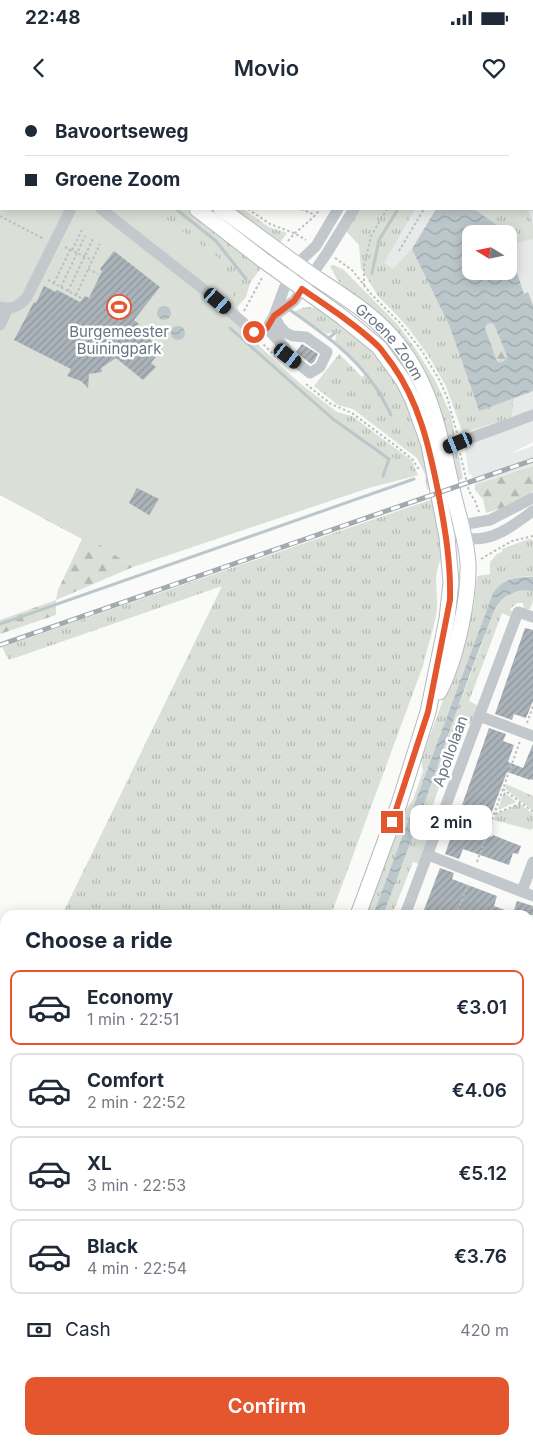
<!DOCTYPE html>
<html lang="en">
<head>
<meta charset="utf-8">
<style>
  body { margin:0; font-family:Inter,sans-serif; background:#f2f2f3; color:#1f2937; height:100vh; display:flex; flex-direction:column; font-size:19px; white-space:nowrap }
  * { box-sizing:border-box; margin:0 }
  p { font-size:16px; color:#747a83 }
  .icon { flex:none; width:28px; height:28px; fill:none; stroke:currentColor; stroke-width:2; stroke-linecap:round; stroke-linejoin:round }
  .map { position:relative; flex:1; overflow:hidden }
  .sheet { position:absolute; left:0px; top:810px; width:534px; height:535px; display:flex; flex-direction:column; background:#fff; border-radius:15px 15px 0 0; box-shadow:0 2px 12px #0003 }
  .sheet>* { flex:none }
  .banner { position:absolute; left:0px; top:0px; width:534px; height:110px; box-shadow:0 2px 12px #0003; display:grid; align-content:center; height:110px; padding:0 25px; background:#fff }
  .needle { width:32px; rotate:280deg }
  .controls { position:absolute; left:462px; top:125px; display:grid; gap:10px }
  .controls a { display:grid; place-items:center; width:55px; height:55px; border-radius:10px; background:#fff; box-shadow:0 2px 12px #0003; font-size:25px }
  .end { position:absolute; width:22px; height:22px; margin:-11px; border:6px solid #e4572e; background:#fff; box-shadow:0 0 0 2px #fff }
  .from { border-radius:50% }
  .bubble { position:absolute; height:35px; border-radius:10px; background:#fff; box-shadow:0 2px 12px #0003; font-size:16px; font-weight:600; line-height:35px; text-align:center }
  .car { position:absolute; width:15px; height:30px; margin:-15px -8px; border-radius:6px; box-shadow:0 0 4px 1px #0007; background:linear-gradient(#222 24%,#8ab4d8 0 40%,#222 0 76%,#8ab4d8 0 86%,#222 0) }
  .banner b { display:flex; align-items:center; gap:18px; height:48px; font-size:19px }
  .banner b+b { border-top:1px solid #e0e1e3 }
  .banner i { width:12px; height:12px; background:#1f2937 }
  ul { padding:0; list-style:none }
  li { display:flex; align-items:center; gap:15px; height:75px; margin:0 10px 8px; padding:0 15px; border:2px solid #e0e1e3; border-radius:10px }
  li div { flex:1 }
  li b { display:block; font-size:19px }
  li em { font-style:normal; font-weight:600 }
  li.selected { border-color:#e4572e }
  li>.icon { width:45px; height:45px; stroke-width:1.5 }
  h2 { padding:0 25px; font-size:22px; line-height:60px }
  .pay { display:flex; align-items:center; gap:12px; height:55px; padding:0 25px; font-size:19px }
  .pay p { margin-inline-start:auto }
  .primary-button { display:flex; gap:10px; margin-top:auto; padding:10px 25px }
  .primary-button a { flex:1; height:58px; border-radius:10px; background:#e4572e; color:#fff; font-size:20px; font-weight:600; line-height:58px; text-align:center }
  .status { display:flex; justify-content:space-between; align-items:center; height:35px; padding:0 25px; background:#fff; direction:ltr }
  .status svg { height:14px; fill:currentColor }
  header { display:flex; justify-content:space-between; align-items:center; height:65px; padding:0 25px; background:#fff; font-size:22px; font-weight:600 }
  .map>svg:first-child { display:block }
</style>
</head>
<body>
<div class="status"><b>22:48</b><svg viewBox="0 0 49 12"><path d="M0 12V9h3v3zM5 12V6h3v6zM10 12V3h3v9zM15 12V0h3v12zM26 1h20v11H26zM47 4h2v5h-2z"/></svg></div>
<header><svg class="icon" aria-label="back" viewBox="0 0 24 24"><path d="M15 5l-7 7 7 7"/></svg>Movio<svg class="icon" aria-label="heart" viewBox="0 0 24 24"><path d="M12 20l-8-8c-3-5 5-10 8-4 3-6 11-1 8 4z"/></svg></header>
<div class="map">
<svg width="533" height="1345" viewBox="0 0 533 1345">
  <defs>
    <pattern id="grass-tufts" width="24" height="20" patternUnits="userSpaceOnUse" patternTransform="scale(1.25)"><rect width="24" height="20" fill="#dadfd7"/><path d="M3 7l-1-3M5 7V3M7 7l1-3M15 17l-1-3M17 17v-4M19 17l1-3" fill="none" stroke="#b4b9b4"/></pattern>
    <pattern id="forest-firs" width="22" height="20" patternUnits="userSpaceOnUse" patternTransform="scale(1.25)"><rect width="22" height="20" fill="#dadfd7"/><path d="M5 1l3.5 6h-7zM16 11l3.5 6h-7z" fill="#b4b9b4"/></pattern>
    <pattern id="park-crowns" width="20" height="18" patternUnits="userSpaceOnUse" patternTransform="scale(1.25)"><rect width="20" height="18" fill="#dadfd7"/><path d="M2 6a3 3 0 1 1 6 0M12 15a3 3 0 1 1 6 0" fill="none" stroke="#b4b9b4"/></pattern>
    <pattern id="water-waves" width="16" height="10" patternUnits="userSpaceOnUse" patternTransform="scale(1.25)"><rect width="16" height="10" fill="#bbc7cb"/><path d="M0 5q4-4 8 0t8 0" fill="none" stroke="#9ca6aa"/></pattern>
    <pattern id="building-hatch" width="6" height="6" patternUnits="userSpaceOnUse" patternTransform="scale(1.25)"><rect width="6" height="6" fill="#aab3b9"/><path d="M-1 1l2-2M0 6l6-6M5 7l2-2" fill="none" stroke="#8e969c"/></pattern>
  </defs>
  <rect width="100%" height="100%" fill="#fafaf8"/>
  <path fill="#e8e9e9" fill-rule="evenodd" d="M463 0H533V342L508 355 533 346V366L475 385 471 374 469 375 463 335 446 286 432 261 399 216 367 176 394 109H532V1H462ZM471 134H509V171H471Z"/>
  <g fill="url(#grass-tufts)">
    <polygon points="153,109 192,109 264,164 250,183 246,197 237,207"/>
    <polygon points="229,109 243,109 269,127 287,133 278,145"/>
    <polygon points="358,109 415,109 384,163 393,169 412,149 450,227 478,310 514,297 511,318 463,332 446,286 427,253 410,229 378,196 361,168 359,145 345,130"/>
    <polygon points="474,109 528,109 533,125 533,139 514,144 507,132"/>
    <polygon points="334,165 344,170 398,225 417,251 435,280 451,315 463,379 455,381 394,230 338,181 330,166"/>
    <polygon points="310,207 320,209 375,252 394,274 414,316 426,366 430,388 427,390 425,374 417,358 353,309 338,305 314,286 339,254 362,277 367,273 335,241 337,231 327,234 292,213 302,208"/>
    <polygon points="228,216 293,278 337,312 352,316 411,360 418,375 372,387 242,247"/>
    <path d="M433 399 445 461H440C433 475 438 493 437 508 435 528 427 547 423 566L331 815H62L222 486 9 560 2 547Z"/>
    <path d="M529 439 533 440V477C514 475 506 479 493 493L373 815H364L401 716 413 700 423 671 421 660 450 581 453 582 474 505 477 476 490 474V462L497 454 502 452V449Z"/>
    <path d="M521 491H533V501L530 509H524L523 503H517L510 509 514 514 511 517 502 513 469 601 479 606 472 625 462 621 426 725 436 730 423 766H421L422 765 413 762 392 815H383L405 758 455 616 494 511C500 500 509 493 521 491Z"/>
    <polygon points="506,684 533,696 533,711 507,690 505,688"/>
    <polygon points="504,692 516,702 498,710 498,709"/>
    <polygon points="520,704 533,714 533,728 531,730 494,720 496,714"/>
    <polygon points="529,842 533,843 533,868 529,874"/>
    <polygon points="533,873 533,908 529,925 529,885"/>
    <polygon points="533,948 533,976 529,980 529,959"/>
    <polygon points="0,961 5,964 5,1281 0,1280"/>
    <polygon points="0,1297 5,1300 5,1340 55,1340 63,1345 0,1345"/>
  </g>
  <g fill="url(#forest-firs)">
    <path d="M490 223 494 224 507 256C505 261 504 263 498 262L496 259 485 228 487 224Z"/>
    <path d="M533 366V391C521 403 502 408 486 413L483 399 475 390V385Z"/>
    <polygon points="20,378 93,440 133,467 56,500 56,515 0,534 0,520 56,500 58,490 82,439 0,395 0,382"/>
  </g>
  <g fill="url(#park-crowns)">
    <polygon points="529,1263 533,1265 533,1329 529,1338"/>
    <polygon points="354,1340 528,1340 526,1345 352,1345"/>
  </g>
  <polygon fill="#dadfd7" points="0,0 11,1 1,1 1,109 153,109 224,162 227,178 248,237 342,321 418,375 372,387 133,467 93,440 82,438 0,395"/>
  <g fill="url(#water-waves)" fill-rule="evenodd">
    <path d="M436 109H474L507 132 508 134H471V171H509V134L514 144 512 147 517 159 513 161 524 194 528 192 533 205V291L479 311 450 227 412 149ZM490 223 494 224 507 256C505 261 503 263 498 262L496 259 485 228 487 224Z"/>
    <circle cx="164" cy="213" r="7"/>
    <circle cx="178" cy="233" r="7"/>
    <path d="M526 477H533V491C516 488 502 496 494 511 454 611 423 715 383 815H373L493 493C502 481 512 477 526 477Z"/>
    <polygon points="533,908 533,948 529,959 529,925"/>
    <polygon points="55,1340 116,1340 222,1345 63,1345"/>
  </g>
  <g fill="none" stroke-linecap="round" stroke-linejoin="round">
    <g stroke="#bbc7cb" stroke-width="3">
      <polyline points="20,0 22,1"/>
      <polyline points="463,1 464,0"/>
      <polyline points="176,109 216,141 246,179"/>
      <polyline points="372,173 379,140 398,109"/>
      <path d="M290 210C321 232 352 253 374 285 381 294 386 305 391 315"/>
      <polyline points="230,228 333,319 389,359 383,376"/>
      <polyline points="329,238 336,232"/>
      <polyline points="0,524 414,379"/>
      <polyline points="0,1181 5,1179"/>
    </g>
  </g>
  <g fill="url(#building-hatch)">
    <polygon points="114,151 160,187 134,220 139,224 136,228 162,249 151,263 156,267 143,280 116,258 101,268 102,272 89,274 88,288 81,281 67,276 71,269 14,240 34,202 36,203 44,186 56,192 57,190 80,202 85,196 89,198 102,171 100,169"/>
    <polygon points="302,244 318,254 314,262 311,264 296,252"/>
    <polygon points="137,388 159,399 149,415 129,403"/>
    <polygon points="525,528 533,530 533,601 526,618 514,614 512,620 495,614"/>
    <polygon points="489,628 506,634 503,641 514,645 508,662 523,668 533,644 533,680 530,679 530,680 507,672 489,719 478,715 473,730 492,737 493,735 521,746 518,754 513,753 509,765 463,749 459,759 445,754"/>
    <polygon points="440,768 454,773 452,779 497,796 494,806 513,813 517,801 533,806 533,815 422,815"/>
  </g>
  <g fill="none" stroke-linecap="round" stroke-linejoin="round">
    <defs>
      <g id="major">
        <polyline points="71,0 73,1"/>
        <polyline points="197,109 263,160 341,216 379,247 403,280 413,300 429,345 447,437 451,482 447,519 428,612 399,704 358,815"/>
        <path id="s1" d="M221 109C252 131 282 154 313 176 340 194 370 212 391 236 432 281 441 340 454 397 459 418 467 442 468 464 469 500 456 560 439 592"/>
        <polyline points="0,1204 5,1201"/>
      </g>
    </defs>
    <use href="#major" stroke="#b5babe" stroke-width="17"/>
    <g stroke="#bbbfc2" stroke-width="2" stroke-dasharray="2.5 2.5" stroke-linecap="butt">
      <polyline points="104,0 105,1"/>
      <polyline points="389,1 390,0"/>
      <polyline points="488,1 489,0"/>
      <polyline points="248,109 270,124 294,133 306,140"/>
      <polyline points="301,109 315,115"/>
      <polyline points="0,116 44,139"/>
      <path d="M288 141C297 129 311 122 320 109"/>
      <polyline points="65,147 92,160"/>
      <polyline points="72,150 82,130"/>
      <polyline points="399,151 424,109"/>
      <polyline points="335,158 352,170 371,194 400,223 422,251 440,281 447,297 457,333"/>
      <polyline points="88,169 98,174"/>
      <polyline points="48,180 81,198"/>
      <polyline points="54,183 70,150"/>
      <polyline points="364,186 364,166 371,136 387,109"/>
      <polyline points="61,187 85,136"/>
      <polyline points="68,191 93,139"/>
      <polyline points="76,195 100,144"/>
      <polyline points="244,211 263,176"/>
      <polyline points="260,241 278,259"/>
      <polyline points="306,284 331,304 352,313 396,346 412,359 420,371"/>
      <polyline points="460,353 469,391 475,401 479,412"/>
      <polyline points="481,459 512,441 533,436"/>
      <polyline points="527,623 533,606"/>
      <polyline points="503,689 533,712"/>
      <polyline points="495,714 521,703"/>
      <polyline points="477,762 520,641"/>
      <polyline points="456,815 469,782"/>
      <polyline points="0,867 5,870"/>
      <polyline points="529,879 533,870"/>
    </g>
    <g stroke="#c3c8cc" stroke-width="11">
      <polyline points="268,0 270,1"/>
      <polyline points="217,1 217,0"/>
      <polyline points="293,1 294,0"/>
      <polyline points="424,1 426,0"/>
      <polyline points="441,1 442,0"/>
      <polyline points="0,36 1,37"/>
      <polyline points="532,80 533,78"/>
      <polyline points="532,104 533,105"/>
      <polyline points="101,109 207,192 254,232 267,228 274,216 288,178 297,164 316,146 338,109"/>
      <path d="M0 207C12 210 20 206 27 197L71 109"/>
      <polyline points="274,216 294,201 327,153 354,109"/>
      <polyline points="0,225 8,208"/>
      <polyline points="267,228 286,249 288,256 310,273 320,267 327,252 306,237 293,236 286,233 280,227 274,216"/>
      <polyline points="444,348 533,315"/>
      <polyline points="447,437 461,425 490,420 533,398"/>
      <path d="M464 439C471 439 478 439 484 438 502 435 519 421 533 411"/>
      <polyline points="479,616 533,636"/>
      <polyline points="428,755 533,796"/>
      <polyline points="522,791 533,762"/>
      <polyline points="405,815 518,512 533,517"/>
      <polyline points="529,993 533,986"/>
      <polyline points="529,1011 533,1012"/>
      <polyline points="529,1162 533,1164"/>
    </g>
    <use href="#major" stroke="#fff" stroke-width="15"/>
    <defs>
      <polyline id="rail" points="0,545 533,360"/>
    </defs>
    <use href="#rail" stroke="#a2aab0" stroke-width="5"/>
    <use href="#rail" stroke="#fff" stroke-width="3" stroke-dasharray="9" stroke-linecap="butt"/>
  </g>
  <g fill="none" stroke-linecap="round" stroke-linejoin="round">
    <path stroke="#e4572e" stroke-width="6" d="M254 232 267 228 274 216 294 201 302 189C328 207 355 224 378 246 383 251 387 258 392 264 419 302 429 346 438 391 445 428 451 463 450 500L428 612 392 722"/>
  </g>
  <defs>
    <symbol id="stadium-ring" viewBox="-11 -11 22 22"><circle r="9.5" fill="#fff" stroke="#e4572e" stroke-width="1.5"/><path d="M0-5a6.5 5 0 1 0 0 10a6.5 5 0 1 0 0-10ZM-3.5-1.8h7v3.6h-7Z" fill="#e4572e"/></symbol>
  </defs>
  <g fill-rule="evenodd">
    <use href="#stadium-ring" x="105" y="193" width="28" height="28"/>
  </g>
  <g text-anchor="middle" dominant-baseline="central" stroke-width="5" stroke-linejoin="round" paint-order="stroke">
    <g font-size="15" fill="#657683" stroke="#fff">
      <text x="119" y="231">Burgemeester<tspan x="119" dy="17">Buiningpark</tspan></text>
    </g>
    <g font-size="15" fill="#657683" stroke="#fff">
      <text stroke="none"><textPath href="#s1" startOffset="216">Groene Zoom</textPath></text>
      <text transform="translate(450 651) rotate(-70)">Apollolaan</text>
    </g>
  </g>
</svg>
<div class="controls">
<a><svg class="needle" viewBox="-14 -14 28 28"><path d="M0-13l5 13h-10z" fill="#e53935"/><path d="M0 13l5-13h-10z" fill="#747a83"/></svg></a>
</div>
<i class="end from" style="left:254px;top:232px"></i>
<i class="end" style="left:392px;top:722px"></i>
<div class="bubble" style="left:410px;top:705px;width:82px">2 min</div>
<i class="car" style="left:218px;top:201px;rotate:131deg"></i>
<i class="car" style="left:288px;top:256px;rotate:128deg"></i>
<i class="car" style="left:458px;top:343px;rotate:248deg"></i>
<div class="banner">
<b><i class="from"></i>Bavoortseweg</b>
<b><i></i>Groene Zoom</b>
</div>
<section class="sheet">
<h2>Choose a ride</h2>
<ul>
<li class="selected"><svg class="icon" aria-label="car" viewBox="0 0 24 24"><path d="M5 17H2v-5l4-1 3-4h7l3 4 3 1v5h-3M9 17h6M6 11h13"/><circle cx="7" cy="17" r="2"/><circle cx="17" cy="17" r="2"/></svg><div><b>Economy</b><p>1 min · 22:51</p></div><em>€3.01</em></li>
<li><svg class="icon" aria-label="car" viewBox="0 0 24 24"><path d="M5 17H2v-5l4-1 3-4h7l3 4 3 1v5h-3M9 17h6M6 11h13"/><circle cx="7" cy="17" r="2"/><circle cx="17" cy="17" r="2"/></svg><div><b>Comfort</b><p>2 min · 22:52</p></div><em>€4.06</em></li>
<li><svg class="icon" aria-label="car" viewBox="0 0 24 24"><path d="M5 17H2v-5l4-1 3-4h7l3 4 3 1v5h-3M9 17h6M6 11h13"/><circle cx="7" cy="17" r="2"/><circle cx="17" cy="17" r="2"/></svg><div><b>XL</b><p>3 min · 22:53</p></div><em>€5.12</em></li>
<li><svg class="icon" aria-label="car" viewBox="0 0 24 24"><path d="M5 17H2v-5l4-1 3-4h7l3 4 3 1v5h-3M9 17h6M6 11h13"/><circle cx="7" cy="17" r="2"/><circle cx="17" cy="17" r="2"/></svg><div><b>Black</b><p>4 min · 22:54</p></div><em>€3.76</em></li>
</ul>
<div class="pay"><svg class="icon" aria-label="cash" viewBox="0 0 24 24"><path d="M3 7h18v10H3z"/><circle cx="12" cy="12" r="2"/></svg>Cash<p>420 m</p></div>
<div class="primary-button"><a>Confirm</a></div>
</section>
</div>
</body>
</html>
